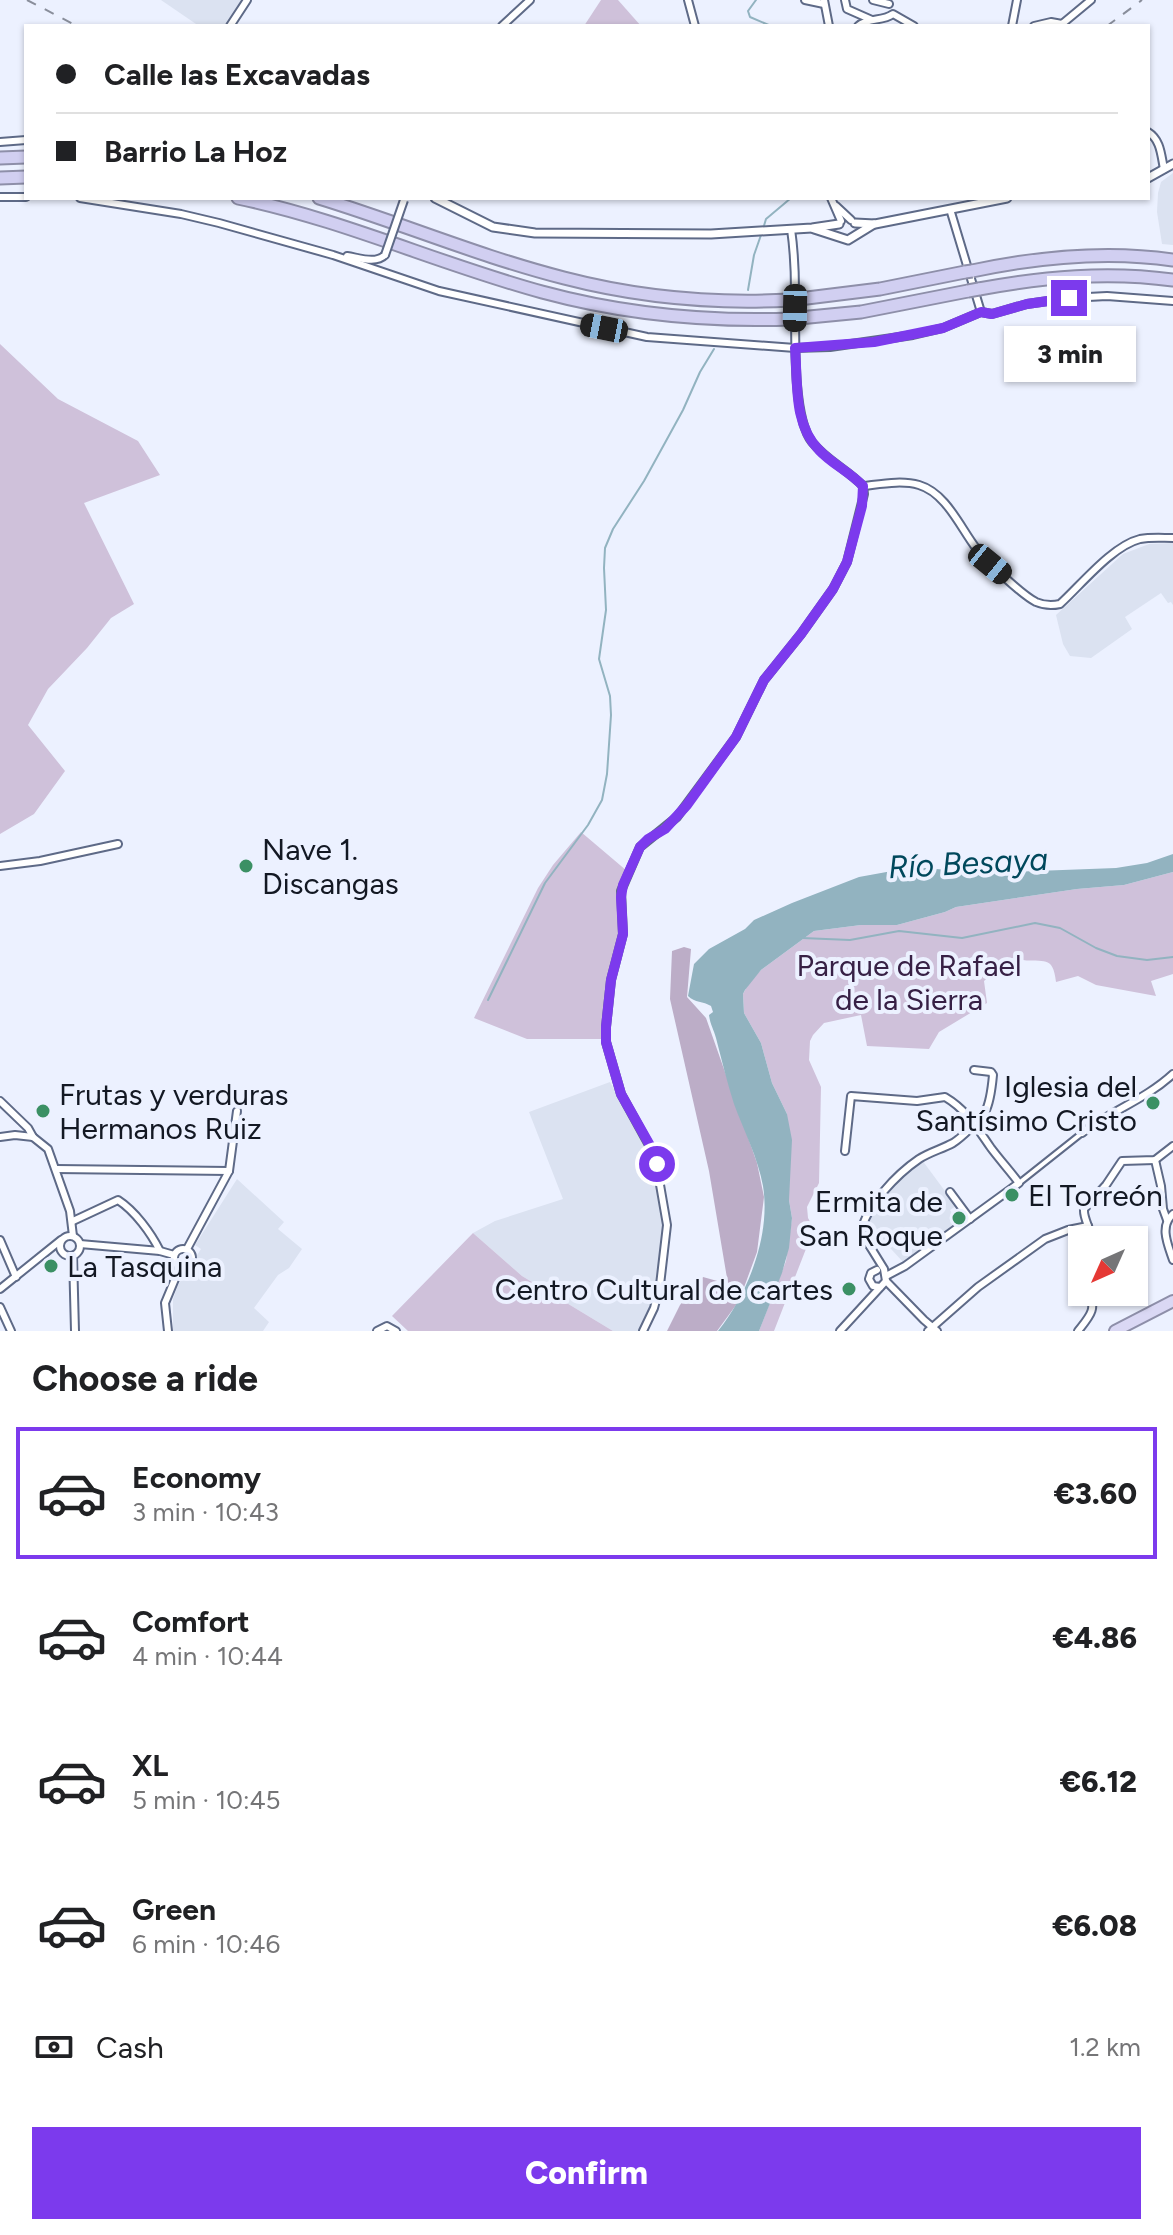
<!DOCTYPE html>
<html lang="en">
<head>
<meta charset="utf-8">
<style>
  body { margin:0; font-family:Figtree,sans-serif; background:#f2f2f2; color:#202124; height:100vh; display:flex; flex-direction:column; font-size:30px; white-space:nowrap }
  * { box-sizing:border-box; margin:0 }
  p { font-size:26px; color:#757577 }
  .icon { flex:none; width:44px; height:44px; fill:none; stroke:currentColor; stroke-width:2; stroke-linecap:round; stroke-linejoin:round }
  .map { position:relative; height:1331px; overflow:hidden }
  .drawer { display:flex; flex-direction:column; background:#fff; flex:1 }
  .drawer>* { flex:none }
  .guide { position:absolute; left:24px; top:24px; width:1126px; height:176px; border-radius:0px; box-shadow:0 2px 6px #0004; display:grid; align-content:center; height:176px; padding:0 32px; background:#fff }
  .needle { width:52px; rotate:225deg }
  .fabs { position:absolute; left:1068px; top:1226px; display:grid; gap:16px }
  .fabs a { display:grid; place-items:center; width:80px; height:80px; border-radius:0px; background:#fff; box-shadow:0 2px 6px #0004; font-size:40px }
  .end { position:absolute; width:36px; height:36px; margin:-18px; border:10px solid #7c3aed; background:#fff; box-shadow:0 0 0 4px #fff }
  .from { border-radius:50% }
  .bubble { position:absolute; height:56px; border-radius:0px; background:#fff; box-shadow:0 2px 6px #0004; font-size:26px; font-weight:800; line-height:56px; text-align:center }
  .car { position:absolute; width:24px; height:48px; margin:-24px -12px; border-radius:10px; box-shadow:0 0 6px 2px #0007; background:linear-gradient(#222 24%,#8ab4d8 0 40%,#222 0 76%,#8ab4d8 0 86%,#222 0) }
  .guide b { display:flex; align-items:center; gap:28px; height:76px; font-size:30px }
  .guide b+b { border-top:2px solid #e0e0e0 }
  .guide i { width:20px; height:20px; background:#202124 }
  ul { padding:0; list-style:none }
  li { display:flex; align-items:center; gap:24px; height:132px; margin:0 16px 12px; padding:0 16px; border:4px solid transparent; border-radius:0px }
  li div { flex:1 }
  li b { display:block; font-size:30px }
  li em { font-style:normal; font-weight:800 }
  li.on { border-color:#7c3aed }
  li>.icon { width:72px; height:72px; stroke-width:1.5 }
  h2 { padding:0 32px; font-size:36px; line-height:96px }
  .pay { display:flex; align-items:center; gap:20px; height:88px; padding:0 32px; font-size:30px }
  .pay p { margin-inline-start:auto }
  .action { display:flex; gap:16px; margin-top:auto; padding:16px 32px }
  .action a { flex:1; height:92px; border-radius:0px; background:#7c3aed; color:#fff; font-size:32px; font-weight:800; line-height:92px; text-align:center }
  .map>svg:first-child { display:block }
</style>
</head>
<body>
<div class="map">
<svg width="1173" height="1331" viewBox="0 0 1173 1331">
  <rect width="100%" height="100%" fill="#ecf1ff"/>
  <g fill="#dbe2f1">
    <polygon points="161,0 245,0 228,26 199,26"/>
    <polygon points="1173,173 1173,245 1162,244 1157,212 1158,193 1161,182"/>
    <polygon points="1173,543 1173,605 1171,602 1168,603 1161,593 1125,617 1132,629 1091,658 1070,656 1063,644 1056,615 1123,554 1149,544"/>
    <polygon points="610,1082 652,1158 665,1228 658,1285 650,1311 640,1331 613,1331 522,1276 473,1233 495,1221 563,1199 529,1112"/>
    <polygon points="922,1160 956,1206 950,1210 958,1223 904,1263 868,1224 868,1220 884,1194"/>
    <polygon points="237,1179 284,1222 278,1229 302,1249 289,1268 278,1275 254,1308 269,1322 263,1331 173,1331 173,1299 178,1285 201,1249 195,1245"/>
  </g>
  <g fill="#cfc1da">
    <polygon points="601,0 618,0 641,26 584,26"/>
    <polygon points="0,344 58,399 138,441 160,475 84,503 134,604 111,618 87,648 48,689 28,725 65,771 34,814 0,834"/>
    <polygon points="581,832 627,871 618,893 621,919 620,941 608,984 603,1039 527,1039 474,1018 538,888 553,865"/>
    <path d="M1173 872V974L1151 981 1156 996 1096 985 1078 976 1056 982C1053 954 1043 963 1023 960 1019 960 1015 958 1010 958L984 981 987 1003 939 1032 929 1049 867 1046 861 1015 824 1023 813 1035 810 1041 809 1060 821 1087 819 1183 807 1207 808 1218 812 1225 811 1236 774 1331H759L786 1261 792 1218 789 1200 787 1114 772 1083 761 1043 744 1013 743 994 749 983 761 970 814 931 861 925H897L945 912 956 907 1077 889 1124 885Z"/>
    <polygon points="473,1233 522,1276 613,1331 408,1331 392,1316"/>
  </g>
  <polygon fill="#bcadc7" points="684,947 691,949 687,997 706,1018 757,1163 764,1197 757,1252 739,1301 717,1331 667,1331 680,1305 703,1277 728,1284 709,1171 670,999 672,951"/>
  <path fill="#92b3c0" d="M1173 854V872L1124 885 1077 889 956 907 945 912 897 925H861L814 931 761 970 745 990 743 994 744 1013 761 1043 772 1083 787 1114 792 1140 789 1200 792 1218 789 1248 782 1273 759 1331H718C748 1294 771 1235 763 1186 758 1158 744 1131 734 1104 727 1082 722 1061 716 1038 714 1030 710 1024 709 1015L713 1012 711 1006C703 1001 695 1003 688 996L694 964 709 949 745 929 754 920 792 903 859 877 914 867 982 873 1116 868 1147 863Z"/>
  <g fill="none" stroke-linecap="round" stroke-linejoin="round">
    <g stroke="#92b3c0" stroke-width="2">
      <polyline points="756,0 748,11 750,17 771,26"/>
      <polyline points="763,229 766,219 791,198"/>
      <polyline points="748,290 754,255 761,235"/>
      <polyline points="802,938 850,940 899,931 962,938 1035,923 1060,928 1096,948 1117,956 1147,960 1173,957"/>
      <polyline points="488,1000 545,883 588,825 602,800 607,774 611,715 610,696 599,659 606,610 604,568 605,548 613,529 644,481 683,410 700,372 714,349"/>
    </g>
    <defs>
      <polyline id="pedestrian" points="1019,1183 1082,1133"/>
      <g id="minor">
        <polyline points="688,0 695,26"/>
        <polyline points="805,0 824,4"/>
        <polyline points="824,0 829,26"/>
        <polyline points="845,0 847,9 872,20"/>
        <polyline points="873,0 889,4"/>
        <polyline points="230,26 247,0"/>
        <polyline points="502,26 530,0"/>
        <path d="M858 26C869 17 882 22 893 14L914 26"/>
        <polyline points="1012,26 1017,0"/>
        <polyline points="1034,26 1051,22 1062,24 1091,0"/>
        <path d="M1148 132C1161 140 1161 155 1164 169"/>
        <polyline points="0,142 26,140"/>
        <polyline points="0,197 26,197"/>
        <polyline points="80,198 181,214 219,223 333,255 439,291 647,337 795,348 830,347 913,335 943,328 981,312 992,314 1027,304 1069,298 1107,296 1173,301"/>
        <polyline points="831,198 841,221"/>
        <polyline points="836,206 851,220"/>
        <polyline points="950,209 981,312"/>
        <path d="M347 256C360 258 376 264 385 255"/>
        <path d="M863 486C881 484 902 480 919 485 946 493 960 527 976 548 986 561 1022 595 1036 602 1043 605 1051 606 1060 604 1081 585 1112 546 1140 539 1151 537 1162 538 1173 538"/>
        <polyline points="0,866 40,861 118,844"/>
        <polyline points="0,1101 28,1128 33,1137"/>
        <path d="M1082 1133C1111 1111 1146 1099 1173 1074"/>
        <polyline points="0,1137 15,1135 33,1137 48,1149 70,1211 73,1236"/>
        <path d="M845 1151 851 1096 917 1101 945 1097C967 1110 977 1128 991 1148 1000 1160 1010 1171 1019 1183L905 1266 886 1276"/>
        <polyline points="1155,1160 1161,1186 1163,1209 1167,1220"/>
        <polyline points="56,1169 229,1171"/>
        <polyline points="950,1192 970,1219"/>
        <path d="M1173 1214C1159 1226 1168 1245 1173 1260"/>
        <path d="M73 1221 118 1200C135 1211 151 1233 160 1251"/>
        <circle cx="70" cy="1246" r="10"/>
        <polyline points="0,1240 16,1277"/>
        <path d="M1091 1240C1092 1229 1083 1220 1084 1209L1106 1185 1122 1161 1155 1160 1173 1146"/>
        <polyline points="80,1244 160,1251 174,1255"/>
        <circle cx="183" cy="1258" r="9"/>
        <polyline points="187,1249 229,1171 237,1111"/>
        <polyline points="73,1256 75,1331"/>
        <polyline points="877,1270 871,1273 869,1279 873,1286 880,1287"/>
        <polyline points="886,1281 924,1320 937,1331"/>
        <polyline points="0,1289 61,1240"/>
        <polyline points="0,1307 11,1331"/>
        <polyline points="168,1331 165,1303 180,1267"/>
        <polyline points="377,1331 387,1326 396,1331"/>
        <path d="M643 1331 654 1308 660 1285 667 1225 655 1156 621 1094 606 1042V1027L611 980 623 934 621 891 640 847 677 817 736 737 764 680 801 634 833 589 847 562 864 494 863 486C848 470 826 460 812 442 791 415 796 326 795 291 795 271 794 250 791 229"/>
        <path d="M840 1331 886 1281 884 1269 861 1232C866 1206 897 1174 919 1159 930 1152 942 1149 953 1143 961 1138 980 1120 985 1112 990 1103 992 1086 993 1075L991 1072 974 1070"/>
        <polyline points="928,1331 978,1287 1045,1239 1068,1230 1088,1226"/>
        <path d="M1078 1331C1089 1317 1098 1309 1088 1292"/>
      </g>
      <g id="tertiary">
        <polyline points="1148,178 1173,164"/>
        <polyline points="435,198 493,227 535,233 711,234 812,228 839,224"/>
        <polyline points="855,223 875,224 1007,198"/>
        <polyline points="814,229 848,240 874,224"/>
      </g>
      <polyline id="trunk" points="1115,1331 1173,1301"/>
      <g id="motorway">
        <polyline points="0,158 26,157"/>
        <polyline points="0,178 26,177"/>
        <path d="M238 198C344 220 439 264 542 292 623 314 706 322 790 319"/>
        <path d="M319 198C401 223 481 257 564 278 637 297 715 304 790 300"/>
        <path d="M972 271C1038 257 1106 250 1173 260"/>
        <path d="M979 289C1044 277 1107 271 1173 280"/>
        <polyline points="799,299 880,289 965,272"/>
        <polyline points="799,318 861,312 968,291"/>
      </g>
    </defs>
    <use href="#pedestrian" stroke="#5e6a87" stroke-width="8"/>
    <use href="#minor" stroke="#5e6a87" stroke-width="10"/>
    <use href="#tertiary" stroke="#5e6a87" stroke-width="11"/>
    <use href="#trunk" stroke="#8e8fa9" stroke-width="14"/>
    <use href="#motorway" stroke="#8e8fa9" stroke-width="15"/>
    <use href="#pedestrian" stroke="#fff" stroke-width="4"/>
    <use href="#minor" stroke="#fff" stroke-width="6"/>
    <use href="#tertiary" stroke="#fff" stroke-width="7"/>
    <use href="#trunk" stroke="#dad8f4" stroke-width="10"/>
    <use href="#motorway" stroke="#d1cff1" stroke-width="11"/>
    <g stroke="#898e9b" stroke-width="2" stroke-dasharray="10 10" stroke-linecap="butt">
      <polyline points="27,0 77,26"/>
      <polyline points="1107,26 1142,0"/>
    </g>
    <defs>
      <polyline id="minor-bridge" points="385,255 404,200"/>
      <g id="motorway-bridge">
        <polyline points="965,272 972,271"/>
        <polyline points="968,291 979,289"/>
        <polyline points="790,300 799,299"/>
        <polyline points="790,319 799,318"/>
      </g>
    </defs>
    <use href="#minor-bridge" stroke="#5e6a87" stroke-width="10" stroke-linecap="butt"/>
    <use href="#motorway-bridge" stroke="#8e8fa9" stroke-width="15" stroke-linecap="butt"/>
    <use href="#minor-bridge" stroke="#fff" stroke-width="6"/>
    <use href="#motorway-bridge" stroke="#d1cff1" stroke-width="11"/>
  </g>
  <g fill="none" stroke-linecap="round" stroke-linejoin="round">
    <path stroke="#7c3aed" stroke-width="10" d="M657 1164 652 1149 621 1094 606 1042V1027L611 980 623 934 621 897 623 885 640 847 648 839 665 829 687 805 736 737 764 680 801 634 833 589 847 562 862 506 863 486C850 472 832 464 819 450 793 424 798 383 795 348L874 342 943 328 981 312 992 314 1027 304 1069 298"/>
  </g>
  <g fill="#3b9064" stroke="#ecf1ff" stroke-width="3">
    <circle cx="246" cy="866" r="8"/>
    <circle cx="1153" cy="1103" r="8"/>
    <circle cx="43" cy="1111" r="8"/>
    <circle cx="1012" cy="1195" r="8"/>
    <circle cx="959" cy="1218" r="8"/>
    <circle cx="51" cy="1266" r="8"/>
    <circle cx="849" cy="1289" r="8"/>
  </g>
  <g text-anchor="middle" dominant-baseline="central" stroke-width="8" stroke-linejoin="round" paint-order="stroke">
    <g font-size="30" fill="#131823" stroke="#ecf1ff" text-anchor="start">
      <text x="262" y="849">Nave 1.<tspan x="262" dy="34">Discangas</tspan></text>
      <text x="1137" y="1086" text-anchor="end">Iglesia del<tspan x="1137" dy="34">Santísimo Cristo</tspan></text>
      <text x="59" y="1094">Frutas y verduras<tspan x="59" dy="34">Hermanos Ruiz</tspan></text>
      <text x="1028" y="1195">El Torreón</text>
      <text x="943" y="1201" text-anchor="end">Ermita de<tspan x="943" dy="34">San Roque</tspan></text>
      <text x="67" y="1266">La Tasquina</text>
      <text x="833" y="1289" text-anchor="end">Centro Cultural de cartes</text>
    </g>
    <g font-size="30" fill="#372045" stroke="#ecf1ff">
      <text x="909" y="965">Parque de Rafael<tspan x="909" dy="34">de la Sierra</tspan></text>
    </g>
    <g font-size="32" font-style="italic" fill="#00485c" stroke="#ecf1ff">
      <text transform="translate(968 863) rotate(-3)">Río Besaya</text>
    </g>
  </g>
</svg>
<div class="fabs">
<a><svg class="needle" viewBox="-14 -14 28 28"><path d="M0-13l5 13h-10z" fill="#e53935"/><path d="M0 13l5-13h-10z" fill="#757577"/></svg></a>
</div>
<i class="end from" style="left:657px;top:1164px"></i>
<i class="end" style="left:1069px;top:298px"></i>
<div class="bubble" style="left:1004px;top:326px;width:132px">3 min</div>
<i class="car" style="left:795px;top:308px;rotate:181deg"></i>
<i class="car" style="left:604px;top:328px;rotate:281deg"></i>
<i class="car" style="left:990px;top:564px;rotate:129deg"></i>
<div class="guide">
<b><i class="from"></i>Calle las Excavadas</b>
<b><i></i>Barrio La Hoz</b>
</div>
</div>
<section class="drawer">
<h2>Choose a ride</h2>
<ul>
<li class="on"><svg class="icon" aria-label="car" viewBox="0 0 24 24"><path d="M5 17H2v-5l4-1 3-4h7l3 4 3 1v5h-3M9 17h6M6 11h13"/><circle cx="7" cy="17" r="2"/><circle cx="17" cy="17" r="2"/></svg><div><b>Economy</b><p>3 min · 10:43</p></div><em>€3.60</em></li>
<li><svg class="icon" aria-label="car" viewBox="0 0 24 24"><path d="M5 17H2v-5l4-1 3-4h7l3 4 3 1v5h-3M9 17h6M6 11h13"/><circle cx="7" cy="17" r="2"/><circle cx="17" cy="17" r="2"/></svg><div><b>Comfort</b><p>4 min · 10:44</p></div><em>€4.86</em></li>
<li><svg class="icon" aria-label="car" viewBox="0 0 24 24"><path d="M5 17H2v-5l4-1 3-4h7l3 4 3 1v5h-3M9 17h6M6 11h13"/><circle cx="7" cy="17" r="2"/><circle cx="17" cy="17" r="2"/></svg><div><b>XL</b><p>5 min · 10:45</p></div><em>€6.12</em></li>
<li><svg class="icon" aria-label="car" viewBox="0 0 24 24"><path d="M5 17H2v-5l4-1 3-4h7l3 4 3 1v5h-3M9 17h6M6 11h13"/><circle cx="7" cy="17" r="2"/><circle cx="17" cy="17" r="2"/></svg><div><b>Green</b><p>6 min · 10:46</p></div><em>€6.08</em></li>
</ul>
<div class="pay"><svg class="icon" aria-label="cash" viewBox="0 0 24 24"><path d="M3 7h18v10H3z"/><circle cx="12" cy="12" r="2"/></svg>Cash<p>1.2 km</p></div>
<div class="action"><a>Confirm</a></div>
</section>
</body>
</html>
